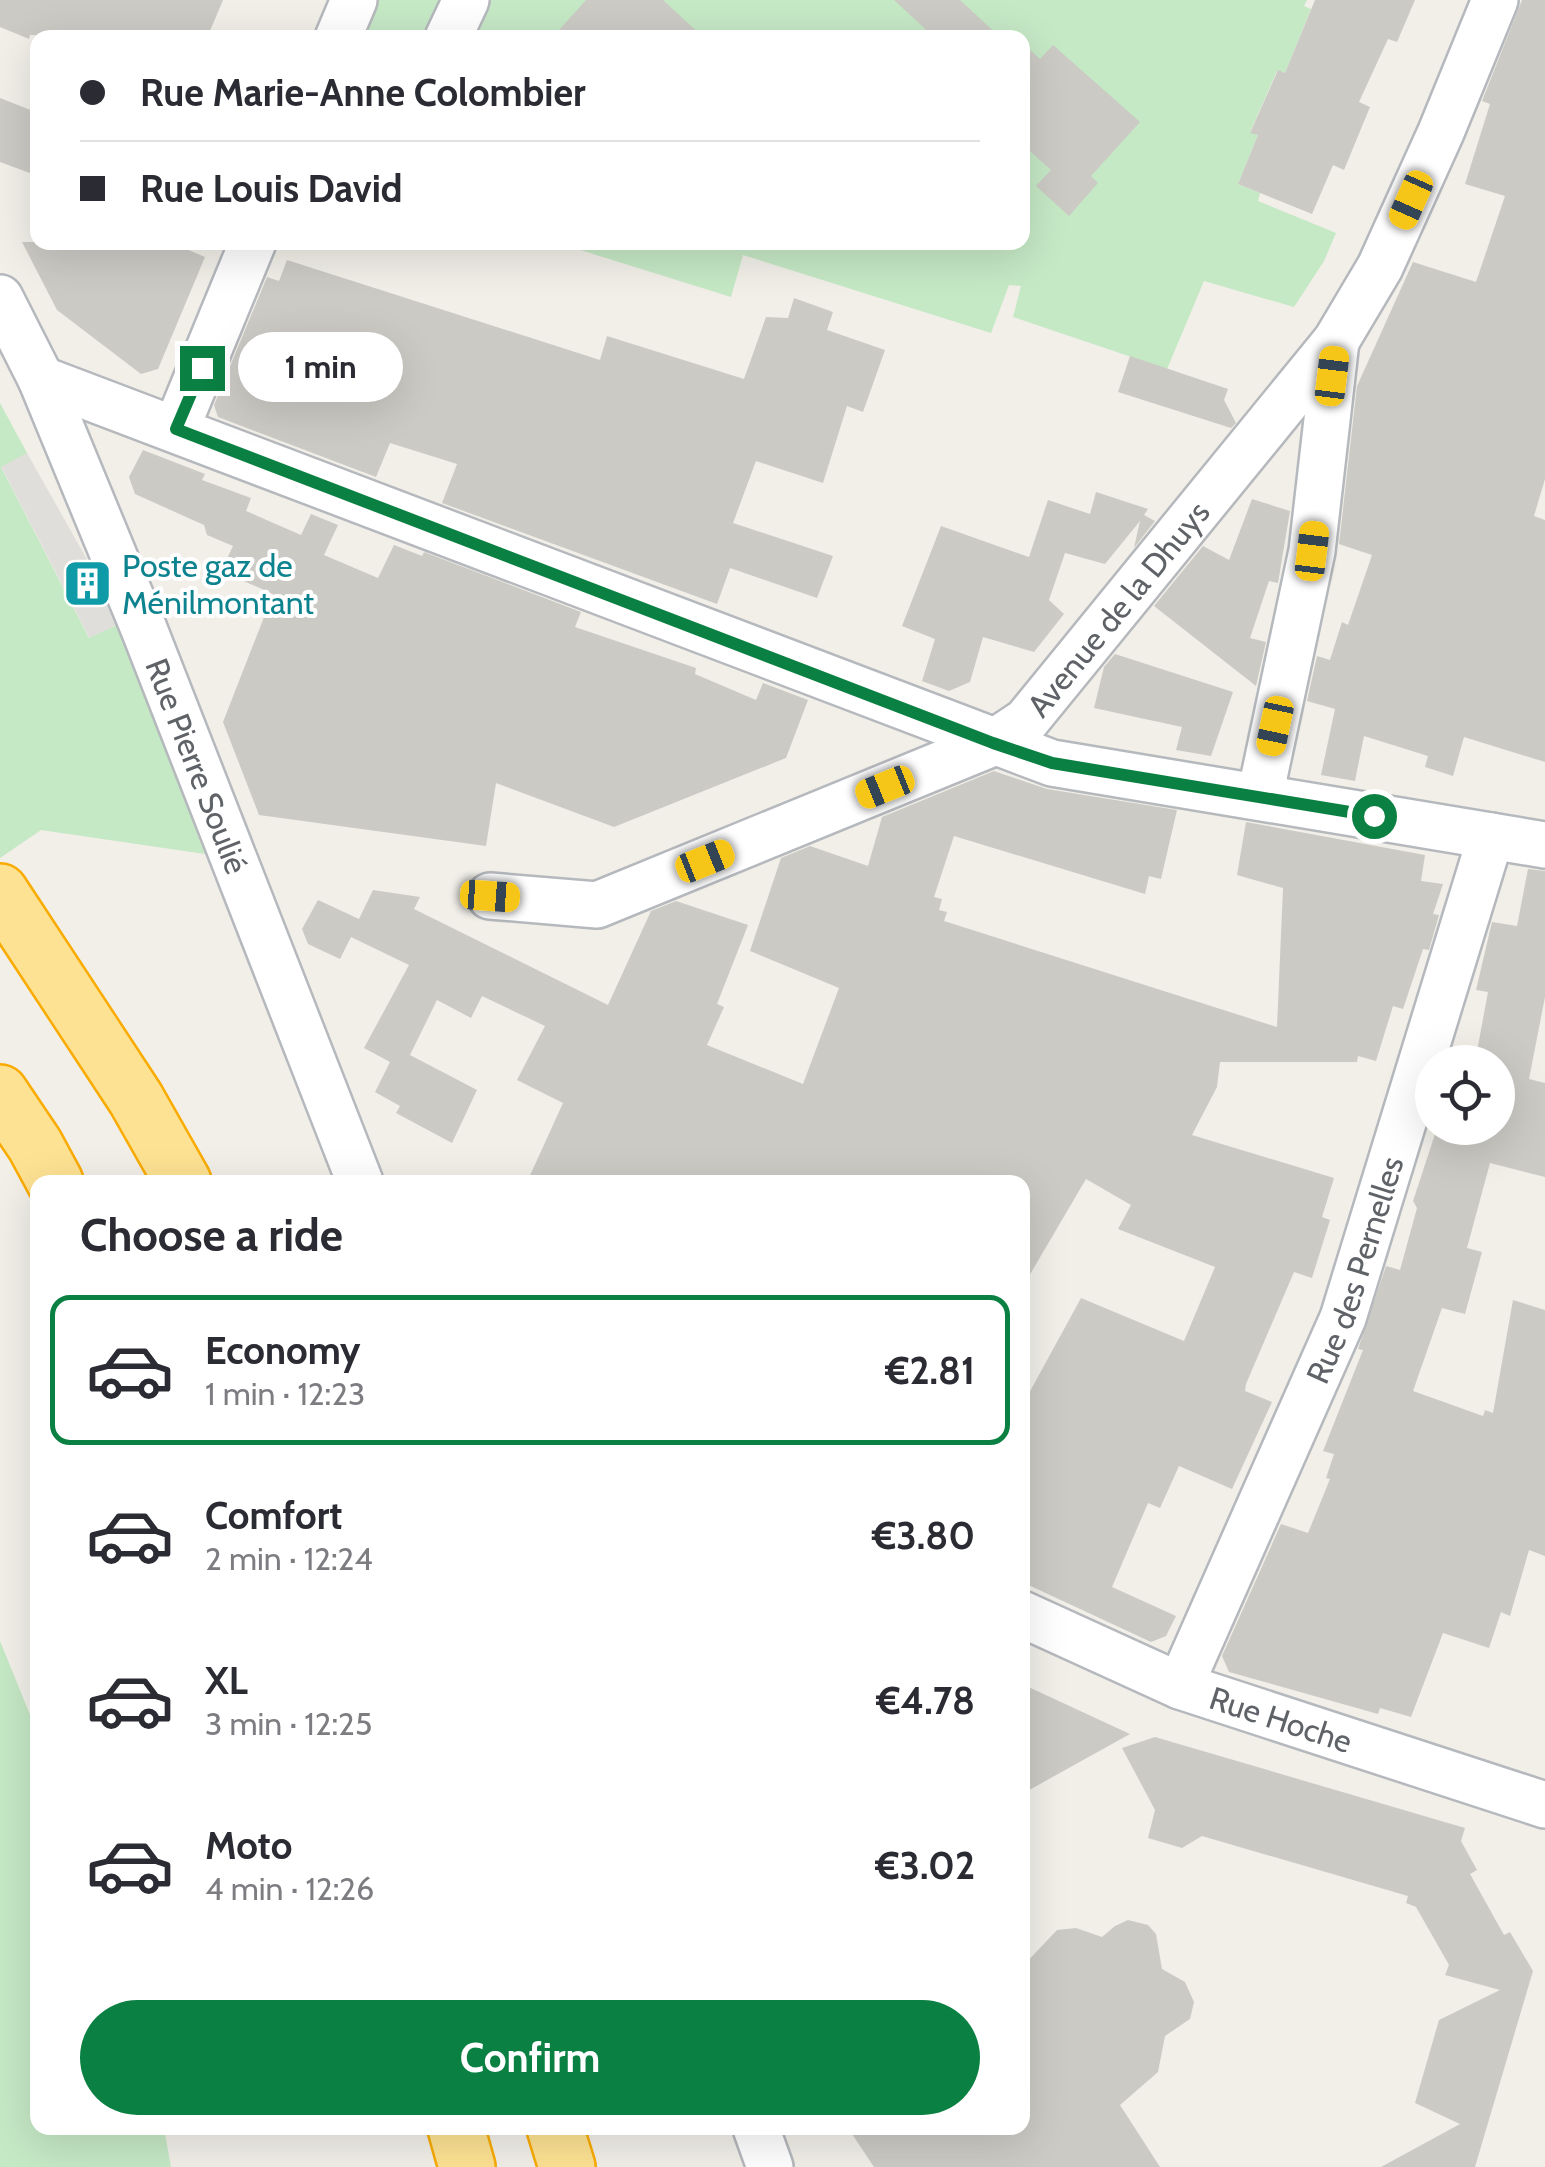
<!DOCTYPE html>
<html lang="en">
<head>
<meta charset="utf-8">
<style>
  body { margin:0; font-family:Cabin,sans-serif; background:#f2f2f3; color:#2b2b33; height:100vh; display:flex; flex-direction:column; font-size:38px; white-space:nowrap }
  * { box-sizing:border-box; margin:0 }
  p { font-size:32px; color:#7c7c81 }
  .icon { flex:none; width:55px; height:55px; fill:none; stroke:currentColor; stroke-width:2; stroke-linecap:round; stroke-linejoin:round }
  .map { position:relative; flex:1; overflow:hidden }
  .drawer { position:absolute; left:30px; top:1175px; width:1000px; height:960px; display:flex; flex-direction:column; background:#fff; border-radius:20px; box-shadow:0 10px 40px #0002 }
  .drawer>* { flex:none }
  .banner { position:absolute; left:30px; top:30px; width:1000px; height:220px; border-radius:20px; box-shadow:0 10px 40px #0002; display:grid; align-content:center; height:220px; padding:0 50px; background:#fff }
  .controls { position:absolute; left:1415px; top:1045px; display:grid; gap:20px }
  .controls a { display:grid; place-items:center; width:100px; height:100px; border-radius:50%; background:#fff; box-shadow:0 10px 40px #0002; font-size:50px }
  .end { position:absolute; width:45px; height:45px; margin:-22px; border:12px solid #0b8043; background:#fff; box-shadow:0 0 0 5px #fff }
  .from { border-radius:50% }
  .bubble { position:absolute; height:70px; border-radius:35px; background:#fff; box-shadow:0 10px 40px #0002; font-size:32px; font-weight:800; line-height:70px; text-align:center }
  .car { position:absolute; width:30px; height:60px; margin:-30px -15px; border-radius:12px; box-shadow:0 0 8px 2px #0007; background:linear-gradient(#f5c518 24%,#345 0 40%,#f5c518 0 76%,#345 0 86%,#f5c518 0) }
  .banner b { display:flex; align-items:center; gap:35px; height:95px; font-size:38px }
  .banner b+b { border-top:2px solid #e1e1e2 }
  .banner i { width:25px; height:25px; background:#2b2b33 }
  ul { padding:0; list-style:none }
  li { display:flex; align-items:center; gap:30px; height:150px; margin:0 20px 15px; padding:0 30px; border:5px solid transparent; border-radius:20px }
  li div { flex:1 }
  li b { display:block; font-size:38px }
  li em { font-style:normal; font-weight:800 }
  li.on { border-color:#0b8043 }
  li>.icon { width:90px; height:90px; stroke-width:1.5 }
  h2 { padding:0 50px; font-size:45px; line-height:120px }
  .button { display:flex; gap:20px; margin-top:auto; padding:20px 50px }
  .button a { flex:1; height:115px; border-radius:60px; background:#0b8043; color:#fff; font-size:40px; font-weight:800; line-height:115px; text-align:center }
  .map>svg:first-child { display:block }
</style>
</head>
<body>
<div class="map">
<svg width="1545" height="2167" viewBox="0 0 1545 2167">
  <rect width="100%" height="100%" fill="#f1efe8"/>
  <polygon fill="#e0deda" points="27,453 107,595 119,624 90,639 1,466"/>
  <g fill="#c5e8c5">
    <polygon points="376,0 1307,0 1304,6 1311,9 1285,73 1277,71 1250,132 1258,135 1238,184 1260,193 1258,201 1336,233 1324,261 1294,307 1204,281 1167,369 1013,317 1021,286 1009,285 991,333 743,255 731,297 558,243 1022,242 1022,38 361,38"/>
    <polygon points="0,403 27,453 1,467 89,638 119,624 205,854 41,830 0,858"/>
    <polygon points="0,1641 37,1732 38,2128 164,2128 171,2167 0,2167"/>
  </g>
  <g fill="#cccac5">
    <polygon points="0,0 223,0 207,38 30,35 29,39 0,27"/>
    <polygon points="586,0 663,0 704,38 552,38"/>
    <polygon points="894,0 960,0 1001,38 935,38"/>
    <polygon points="1315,0 1415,0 1397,42 1388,39 1359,102 1370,107 1344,170 1333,165 1312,214 1238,184 1258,135 1250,133 1278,70 1285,73"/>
    <polygon points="1522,0 1545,0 1545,479 1534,516 1545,520 1545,762 1464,737 1453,776 1425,767 1428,756 1364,736 1355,781 1321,775 1335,709 1307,701 1317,656 1330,660 1342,622 1348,625 1372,555 1339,544 1357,386 1413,262 1476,282 1505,196 1465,184 1490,104 1482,101"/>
    <polygon points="1022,43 1040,59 1053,45 1140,122 1091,176 1098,183 1069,216 1036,186 1051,170 1022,144"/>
    <polygon points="0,98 38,113 38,176 0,162"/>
    <polygon points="22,242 170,242 205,257 158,369 141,374 57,310"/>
    <polygon points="287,260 600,360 607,336 744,379 766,317 788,318 794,298 833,312 827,330 885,350 863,412 847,406 823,483 756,461 733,523 833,556 817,598 730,568 717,604 442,503 457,464 390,443 376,477 218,417 214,405 267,277 279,281"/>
    <polygon points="1130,356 1228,389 1224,400 1236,423 1231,428 1118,392"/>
    <polygon points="143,450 205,474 202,480 251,498 246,511 301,535 311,514 338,525 324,555 378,578 394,545 422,556 424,552 581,612 575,627 696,668 695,674 756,700 763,683 808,700 786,758 614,827 496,783 486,846 259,815 223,722 273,594 221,571 233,546 207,535 204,525 135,494 129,477"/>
    <polygon points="1096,492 1148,509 1144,515 1155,521 1134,548 1140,521 1105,564 1065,553 1049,600 1064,614 1034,652 983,637 970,682 949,691 922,681 935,639 902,626 941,526 1029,557 1048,500 1090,514"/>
    <polygon points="1252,499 1290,511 1278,583 1269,581 1250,638 1266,642 1256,686 1154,606 1203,546 1229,560"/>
    <polygon points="1115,654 1233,692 1211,756 1176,750 1182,727 1094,708 1104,667"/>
    <polygon points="994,771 1047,789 1177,810 1161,879 1149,876 1145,894 954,836 934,897 942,899 939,910 947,912 944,921 1277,1027 1283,888 1237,875 1246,822 1425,855 1421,881 1443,884 1433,914 1439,915 1429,950 1423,949 1403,1009 1393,1006 1376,1061 1358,1056 1357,1062 1220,1062 1217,1087 1192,1135 1334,1178 1322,1217 1330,1220 1312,1278 1294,1272 1246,1384 1245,1391 1272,1402 1232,1489 1179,1466 1160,1508 1148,1503 1112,1587 1176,1616 1166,1636 1151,1642 1022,1582 1022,1406 1081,1298 1184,1341 1215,1267 1118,1229 1131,1205 1086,1179 1022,1288 1022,1182 527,1182 563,1103 517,1080 545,1026 482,996 471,1018 437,1000 410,1055 477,1090 452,1143 396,1113 400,1106 375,1092 390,1062 364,1048 409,965 351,937 340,959 308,944 302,929 318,900 359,919 373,890 420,897 414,909 608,1005 651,911 676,901 748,925 717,1004 724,1007 707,1045 803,1084 839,988 750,951 781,858 810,846 868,866 882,817"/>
    <polygon points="1528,869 1545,871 1545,997 1529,1079 1545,1083 1545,1177 1490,1163 1467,1248 1482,1252 1465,1314 1442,1308 1413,1391 1483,1416 1485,1410 1493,1413 1513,1300 1545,1310 1545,1556 1529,1550 1510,1616 1501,1612 1489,1648 1443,1633 1411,1717 1380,1708 1378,1714 1229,1672 1222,1656 1281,1524 1308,1533 1330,1479 1326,1478 1334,1454 1323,1451 1363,1350 1358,1349 1386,1266 1400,1270 1417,1208 1413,1201 1437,1128 1498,1128 1498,1062 1475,1062 1488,992 1476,990 1492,922 1517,926"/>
    <polygon points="1022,1684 1130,1734 1022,1794"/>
    <polygon points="1155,1737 1465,1828 1461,1841 1477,1870 1470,1874 1504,1935 1510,1932 1533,1971 1475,2167 1381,2167 1460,2124 1415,2103 1439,2020 1500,1990 1445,1975 1449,1965 1416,1907 1406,1903 1408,1896 1202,1836 1182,1848 1148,1838 1155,1810 1122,1748"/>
    <polygon points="1128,1920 1148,1925 1156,1934 1162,1969 1185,1982 1194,2002 1190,2019 1165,2036 1158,2072 1120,2105 1160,2167 874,2167 848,2128 1022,2128 1022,1967 1057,1930 1076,1928 1102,1937 1115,1926"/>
  </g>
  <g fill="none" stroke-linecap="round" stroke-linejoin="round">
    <defs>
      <g id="minor">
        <polyline points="338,38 354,0"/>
        <polyline points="448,38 466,0"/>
        <path id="s1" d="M0 298 41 379 144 629 360 1182"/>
        <polyline points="41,379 1052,763 1545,845"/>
        <polyline points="176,429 253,242"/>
        <polyline points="1260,796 1312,551 1336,341"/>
        <path id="s2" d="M490 896 597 905 993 743 1026 721 1336 341 1380 267 1441 132 1495 0"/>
        <path id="s3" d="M1022 1614 1180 1686 1545 1805"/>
        <path id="s4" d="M1180 1686 1343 1318 1491 836"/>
        <polyline points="756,2128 770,2167"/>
      </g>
      <g id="highway">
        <polyline points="0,892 136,1099 183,1182"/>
        <polyline points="0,1093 35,1145 55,1182"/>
        <polyline points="456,2128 467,2167"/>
        <polyline points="555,2128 567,2167"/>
      </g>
    </defs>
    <use href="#minor" stroke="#b5b8bc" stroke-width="50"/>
    <use href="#highway" stroke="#f9ab00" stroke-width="60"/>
    <use href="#minor" stroke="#fff" stroke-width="45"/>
    <use href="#highway" stroke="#fde293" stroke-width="55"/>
  </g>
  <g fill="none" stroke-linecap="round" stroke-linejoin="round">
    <polyline stroke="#0b8043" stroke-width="12" points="202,368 176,429 993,743 1052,763 1374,816"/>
  </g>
  <defs>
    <symbol id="building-square" viewBox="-11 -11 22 22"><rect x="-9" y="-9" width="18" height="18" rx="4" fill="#0f9aa8" stroke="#fff"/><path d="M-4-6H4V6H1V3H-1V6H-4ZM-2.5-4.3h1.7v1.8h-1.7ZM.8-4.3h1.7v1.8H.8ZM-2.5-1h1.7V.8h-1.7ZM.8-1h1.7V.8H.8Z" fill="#fff"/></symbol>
  </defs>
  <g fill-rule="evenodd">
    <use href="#building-square" x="60" y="556" width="55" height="55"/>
  </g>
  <g text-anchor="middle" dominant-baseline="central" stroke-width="8" stroke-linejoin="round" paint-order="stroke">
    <g font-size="32" fill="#0d838f" stroke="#fff" text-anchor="start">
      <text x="122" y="565">Poste gaz de<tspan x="122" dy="37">Ménilmontant</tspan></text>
    </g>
    <g font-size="32" fill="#5f6368" stroke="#fff">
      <text stroke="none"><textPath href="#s2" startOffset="720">Avenue de la Dhuys</textPath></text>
      <text stroke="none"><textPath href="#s1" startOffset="508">Rue Pierre Soulié</textPath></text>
      <text stroke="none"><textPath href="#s4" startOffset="452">Rue des Pernelles</textPath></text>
      <text stroke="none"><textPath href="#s3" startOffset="280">Rue Hoche</textPath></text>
    </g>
  </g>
</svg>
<div class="controls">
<a><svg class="icon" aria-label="locate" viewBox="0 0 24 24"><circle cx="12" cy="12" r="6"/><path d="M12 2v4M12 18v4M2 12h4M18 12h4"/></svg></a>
</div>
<i class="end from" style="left:1374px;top:816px"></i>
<i class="end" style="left:202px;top:368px"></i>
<div class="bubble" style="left:238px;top:332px;width:165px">1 min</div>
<i class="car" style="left:1411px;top:200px;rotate:204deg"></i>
<i class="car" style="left:1332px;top:376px;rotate:7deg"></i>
<i class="car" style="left:1312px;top:551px;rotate:7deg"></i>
<i class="car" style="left:1275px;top:726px;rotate:192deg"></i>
<i class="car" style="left:885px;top:787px;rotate:248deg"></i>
<i class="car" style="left:705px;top:861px;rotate:68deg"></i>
<i class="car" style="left:490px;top:896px;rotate:94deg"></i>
<div class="banner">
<b><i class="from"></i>Rue Marie-Anne Colombier</b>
<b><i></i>Rue Louis David</b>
</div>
<section class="drawer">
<h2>Choose a ride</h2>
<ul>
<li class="on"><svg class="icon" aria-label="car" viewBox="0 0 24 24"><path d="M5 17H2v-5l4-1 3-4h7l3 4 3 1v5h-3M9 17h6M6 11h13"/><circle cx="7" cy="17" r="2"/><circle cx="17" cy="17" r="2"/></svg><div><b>Economy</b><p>1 min · 12:23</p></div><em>€2.81</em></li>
<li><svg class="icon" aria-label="car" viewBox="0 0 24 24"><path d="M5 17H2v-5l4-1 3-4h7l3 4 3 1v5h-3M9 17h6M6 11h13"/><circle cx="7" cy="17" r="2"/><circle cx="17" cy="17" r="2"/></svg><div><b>Comfort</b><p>2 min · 12:24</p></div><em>€3.80</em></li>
<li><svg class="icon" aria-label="car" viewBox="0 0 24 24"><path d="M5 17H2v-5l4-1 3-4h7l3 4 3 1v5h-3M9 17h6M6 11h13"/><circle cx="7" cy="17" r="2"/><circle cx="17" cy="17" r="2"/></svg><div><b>XL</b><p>3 min · 12:25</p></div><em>€4.78</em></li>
<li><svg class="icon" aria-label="car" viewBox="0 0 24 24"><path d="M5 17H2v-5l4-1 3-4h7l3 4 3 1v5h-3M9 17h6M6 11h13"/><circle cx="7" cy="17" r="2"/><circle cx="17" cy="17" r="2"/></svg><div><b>Moto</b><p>4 min · 12:26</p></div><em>€3.02</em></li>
</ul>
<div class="button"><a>Confirm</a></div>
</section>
</div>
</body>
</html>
